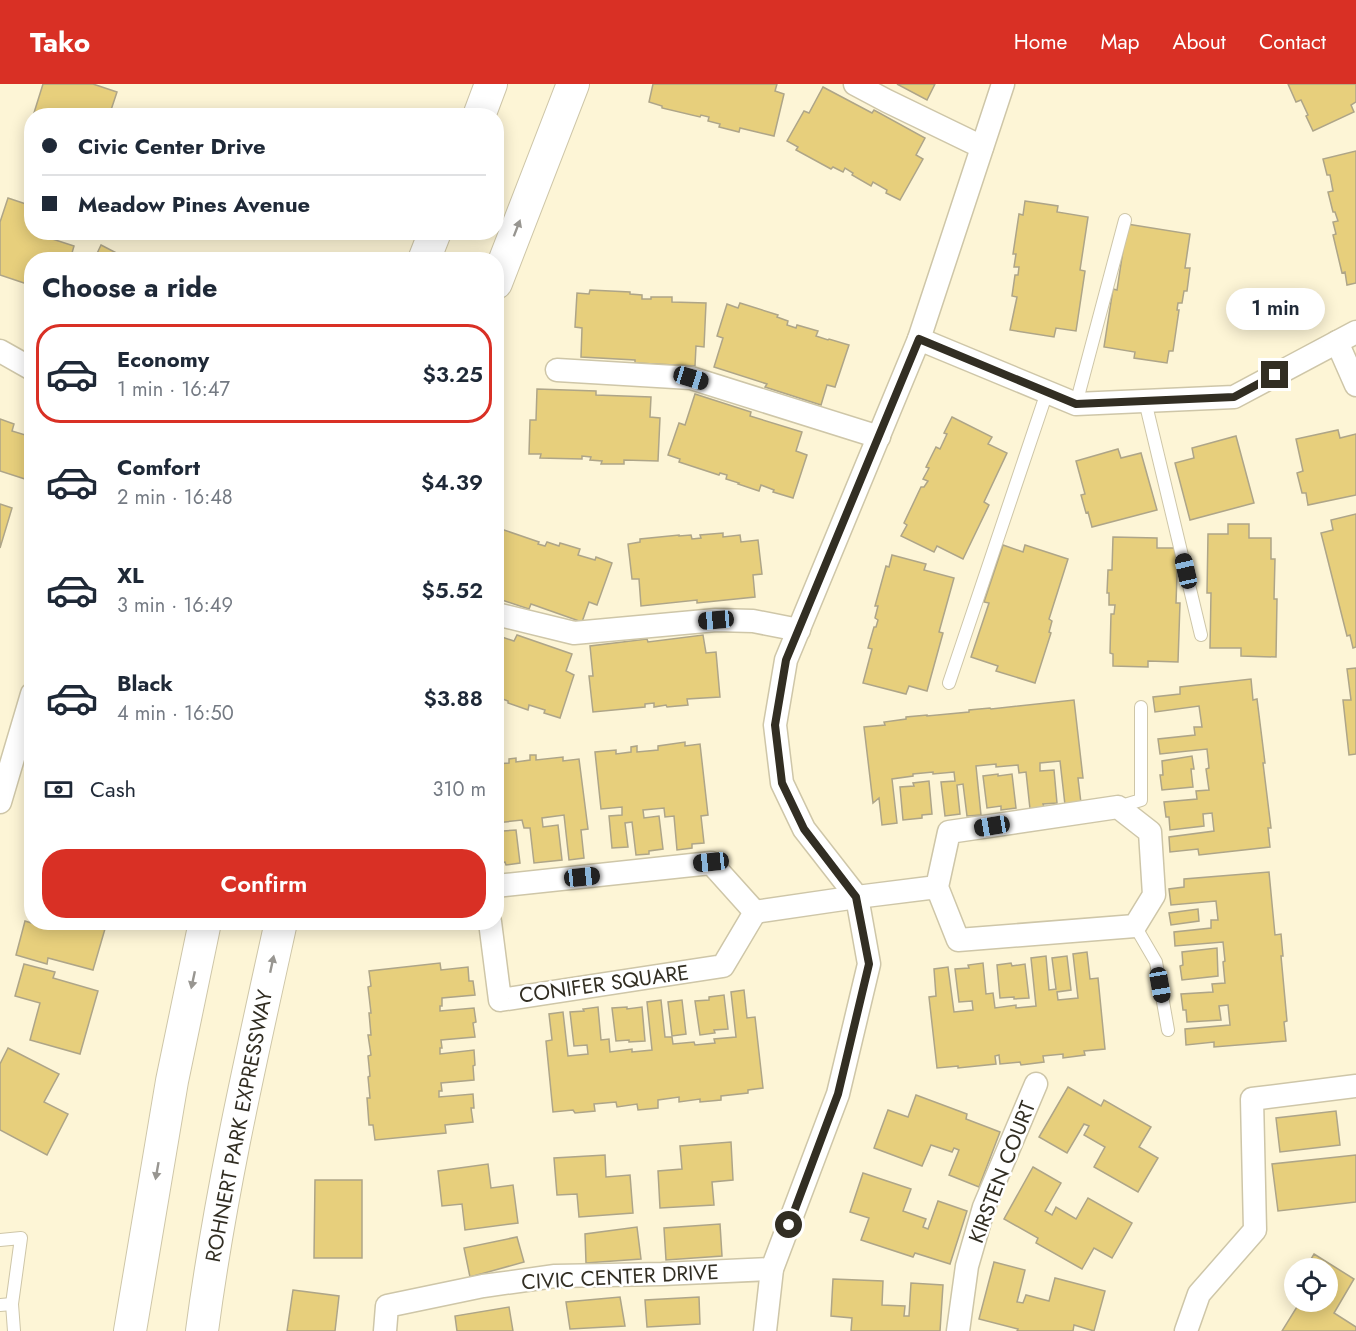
<!DOCTYPE html>
<html lang="en">
<head>
<meta charset="utf-8">
<style>
  body { margin:0; font-family:Jost,sans-serif; background:#f2f2f3; color:#1f2937; height:100vh; display:flex; flex-direction:column; font-size:22px; white-space:nowrap }
  * { box-sizing:border-box; margin:0 }
  p { font-size:20px; color:#747a83 }
  .icon { flex:none; width:33px; height:33px; fill:none; stroke:currentColor; stroke-width:2; stroke-linecap:round; stroke-linejoin:round }
  .map { position:relative; flex:1; overflow:hidden }
  .panel { position:absolute; left:24px; top:168px; width:480px; height:678px; display:flex; flex-direction:column; background:#fff; border-radius:24px; box-shadow:0 3px 15px #0003 }
  .panel>* { flex:none }
  .top-card { position:absolute; left:24px; top:24px; width:480px; height:132px; border-radius:24px; box-shadow:0 3px 15px #0003; display:grid; align-content:center; height:132px; padding:0 18px; background:#fff }
  .controls { position:absolute; left:1284px; top:1174px; display:grid; gap:12px }
  .controls a { display:grid; place-items:center; width:54px; height:54px; border-radius:50%; background:#fff; box-shadow:0 3px 15px #0003; font-size:30px }
  .end { position:absolute; width:27px; height:27px; margin:-14px; border:8px solid #322e23; background:#fff; box-shadow:0 0 0 3px #fff }
  .from { border-radius:50% }
  .bubble { position:absolute; height:42px; border-radius:21px; background:#fff; box-shadow:0 3px 15px #0003; font-size:20px; font-weight:600; line-height:42px; text-align:center }
  .car { position:absolute; width:18px; height:36px; margin:-18px -9px; border-radius:8px; box-shadow:0 0 4px 2px #0007; background:linear-gradient(#222 24%,#8ab4d8 0 40%,#222 0 76%,#8ab4d8 0 86%,#222 0) }
  .top-card b { display:flex; align-items:center; gap:21px; height:57px; font-size:22px }
  .top-card b+b { border-top:2px solid #e0e1e3 }
  .top-card i { width:15px; height:15px; background:#1f2937 }
  ul { padding:0; list-style:none }
  li { display:flex; align-items:center; gap:18px; height:99px; margin:0 12px 9px; padding:0 6px; border:3px solid transparent; border-radius:24px }
  li div { flex:1 }
  li b { display:block; font-size:22px }
  li em { font-style:normal; font-weight:600 }
  li.active { border-color:#d93025 }
  li>.icon { width:54px; height:54px; stroke-width:1.5 }
  h2 { padding:0 18px; font-size:27px; line-height:72px }
  .pay { display:flex; align-items:center; gap:15px; height:66px; padding:0 18px; font-size:22px }
  .pay p { margin-inline-start:auto }
  .cta { display:flex; gap:12px; margin-top:auto; padding:12px 18px }
  .cta a { flex:1; height:69px; border-radius:24px; background:#d93025; color:#fff; font-size:24px; font-weight:600; line-height:69px; text-align:center }
  header { display:flex; align-items:center; gap:36px; box-sizing:border-box; height:84px; padding:0 30px; background:#d93025; color:#fff }
  header strong { font-size:28px }
  nav { display:flex; gap:33px; margin-inline-start:auto; font-size:21px }
  .map>svg:first-child { display:block }
</style>
</head>
<body>
<header>
<strong>Tako</strong>
<nav><a>Home</a><a>Map</a><a>About</a><a>Contact</a></nav>
</header>
<div class="map">
<svg width="1356" height="1247" viewBox="0 0 1356 1247">
  <rect width="100%" height="100%" fill="#fdf5d6"/>
  <g fill="#e7cf7c" stroke="#aea588" stroke-width="1.5">
    <polygon points="43,0 93,0 117,8 109,32 33,32"/>
    <polygon points="653,0 777,0 775,7 784,10 774,52 740,44 739,48 719,43 720,40 708,37 709,33 701,31 700,33 662,24 662,22 649,18"/>
    <polygon points="897,0 935,0 927,16"/>
    <polygon points="1288,0 1356,0 1356,18 1351,21 1354,28 1313,47 1306,32 1308,31 1301,16 1296,18"/>
    <polygon points="823,3 872,29 874,26 925,54 916,71 923,75 900,116 886,109 887,106 873,98 871,102 852,91 853,89 845,84 843,88 833,83 831,85 796,66 798,63 787,57 804,27 809,29"/>
    <polygon points="1356,67 1356,199 1347,201 1345,188 1342,189 1333,151 1336,150 1333,138 1338,137 1335,128 1333,128 1328,108 1333,107 1330,91 1327,91 1323,75"/>
    <polygon points="8,114 32,122 32,148 44,148 43,152 74,162 70,176 32,176 32,208 25,206 27,200 0,191 0,138"/>
    <polygon points="1025,117 1058,122 1057,128 1088,133 1080,186 1085,187 1076,247 1056,244 1054,253 1010,246 1017,213 1012,212 1015,191 1018,191 1019,183 1014,183 1016,170 1013,170 1019,130 1023,131"/>
    <polygon points="1127,140 1190,150 1185,184 1190,184 1187,207 1184,207 1182,219 1178,219 1177,226 1179,226 1173,267 1169,267 1167,279 1134,274 1135,268 1104,263 1113,205 1117,206"/>
    <polygon points="101,161 130,176 94,176"/>
    <polygon points="590,206 630,208 630,210 642,211 642,215 651,215 651,213 672,213 672,218 706,219 704,263 696,262 695,282 635,279 635,276 581,273 582,244 575,243 577,209 589,210"/>
    <polygon points="740,219 778,231 777,233 788,237 787,241 796,244 797,241 818,247 816,252 828,256 829,255 849,261 835,303 827,301 821,321 765,303 767,300 714,283 723,254 717,252 727,220 738,224"/>
    <polygon points="537,305 596,307 596,311 651,313 650,333 660,334 658,377 624,376 624,380 601,380 602,377 590,376 591,373 582,372 582,375 540,374 541,370 529,370 530,336 536,336"/>
    <polygon points="695,310 751,328 750,332 802,348 796,367 807,371 793,414 773,408 774,406 761,401 759,407 738,400 739,399 726,395 727,391 720,389 719,391 679,378 680,375 668,371 679,339 685,341"/>
    <polygon points="952,333 992,353 988,360 1007,369 984,418 989,421 963,475 937,462 934,468 901,452 907,441 904,439 921,403 924,403 928,397 923,395 929,384 926,383 936,363 940,365 947,350 944,349"/>
    <polygon points="0,335 14,340 12,347 32,353 32,383 28,396 0,387"/>
    <polygon points="1338,346 1340,354 1356,350 1356,411 1308,421 1306,409 1302,409 1297,389 1303,387 1296,355"/>
    <polygon points="1236,352 1254,419 1190,436 1175,379 1194,374 1192,364"/>
    <polygon points="1118,365 1121,374 1141,369 1157,426 1092,443 1088,428 1086,429 1081,411 1085,410 1076,377"/>
    <polygon points="0,420 12,424 0,464"/>
    <polygon points="1356,430 1356,563 1353,564 1350,551 1347,552 1321,449 1333,446 1331,436"/>
    <polygon points="1228,440 1249,440 1249,454 1271,454 1271,475 1275,475 1274,515 1277,515 1276,573 1241,572 1241,564 1210,564 1211,509 1207,509 1208,450 1228,450"/>
    <polygon points="501,445 539,458 538,460 545,462 547,458 559,462 560,459 580,465 578,471 595,476 596,473 612,479 597,521 589,518 582,538 531,520 529,525 496,514 496,446 500,448"/>
    <polygon points="723,449 723,453 740,451 741,458 758,456 762,490 753,491 755,513 697,519 697,516 641,522 639,495 632,495 628,460 640,458 640,455 679,451 679,452 691,451 692,455 701,454 700,451"/>
    <polygon points="1113,453 1157,454 1157,464 1178,464 1176,519 1180,519 1178,578 1148,577 1148,583 1113,582 1113,570 1110,569 1111,530 1114,530 1115,521 1109,521 1109,509 1107,509 1108,486 1112,486"/>
    <polygon points="1003,461 1023,468 1025,461 1068,475 1049,535 1052,537 1049,548 1051,549 1035,599 996,587 998,582 971,573 989,519 984,518"/>
    <polygon points="892,471 926,480 924,486 954,494 939,548 943,549 927,607 909,602 906,610 863,599 872,565 868,564 874,543 876,543 878,536 875,534 878,522 875,522 886,482 889,483"/>
    <polygon points="496,551 514,557 517,551 572,570 566,587 574,591 560,634 544,629 545,626 529,621 528,626 508,619 508,617 500,614 498,619 496,618"/>
    <polygon points="703,551 706,569 716,568 720,613 687,615 688,621 667,623 666,621 654,623 654,619 645,620 645,623 593,628 589,592 593,592 590,562 647,555 648,558"/>
    <polygon points="1356,584 1356,670 1349,671 1343,616 1351,616 1347,585"/>
    <polygon points="1251,595 1253,616 1257,615 1265,679 1263,679 1271,744 1268,744 1270,763 1199,771 1198,765 1170,768 1169,753 1214,747 1212,729 1203,730 1204,742 1170,746 1169,733 1166,733 1164,718 1197,715 1196,707 1209,706 1206,685 1209,684 1207,665 1160,670 1158,655 1195,651 1194,643 1202,643 1199,622 1155,628 1153,613 1180,610 1180,603"/>
    <polygon points="1074,616 1083,694 1078,694 1081,719 1065,721 1060,677 1040,679 1040,687 1054,686 1057,719 1043,720 1044,723 1030,725 1026,688 1019,689 1018,681 996,683 996,680 976,682 981,731 967,732 963,700 957,701 960,730 945,732 941,698 955,697 954,688 933,690 933,688 913,690 913,692 892,695 897,739 882,741 879,714 873,719 864,643 885,641 884,638 906,635 906,633 927,631 927,632 969,628 969,626 990,624 991,625"/>
    <polygon points="685,658 685,662 700,660 708,731 701,732 704,759 692,760 692,764 677,766 674,732 665,733 664,724 643,726 644,734 659,732 663,765 649,767 649,770 636,771 632,738 625,739 628,763 612,764 609,732 622,731 622,723 601,725 595,668 616,666 616,670 631,668 631,663 637,662 637,668 658,666 658,662"/>
    <polygon points="530,671 536,671 536,676 563,673 563,677 579,675 588,745 581,746 584,774 569,776 564,731 542,734 543,743 558,741 562,776 534,779 530,744 524,744 522,736 496,739 496,680 509,679 509,675 516,674 516,678 530,676"/>
    <polygon points="1192,672 1194,685 1191,685 1193,703 1162,706 1160,691 1163,691 1162,677"/>
    <polygon points="998,690 998,692 1012,690 1016,724 1001,726 1001,722 987,724 983,692"/>
    <polygon points="929,697 932,730 922,731 922,734 903,736 900,703 914,702 913,699"/>
    <polygon points="502,744 503,747 516,746 520,779 506,781 505,778 496,779 496,745"/>
    <polygon points="1269,788 1275,851 1281,850 1283,872 1281,872 1287,937 1284,938 1286,957 1214,963 1214,958 1186,961 1185,945 1230,941 1228,921 1219,922 1221,936 1187,938 1186,926 1183,926 1181,910 1213,908 1212,900 1225,899 1223,878 1225,877 1223,858 1175,862 1174,848 1211,844 1211,836 1218,836 1216,817 1171,821 1169,805 1184,803 1184,795"/>
    <polygon points="1198,825 1199,837 1171,841 1169,829"/>
    <polygon points="25,837 51,845 52,838 107,838 93,886 48,874 47,880 16,871"/>
    <polygon points="1217,864 1218,892 1182,896 1180,882 1183,881 1182,868"/>
    <polygon points="1087,868 1090,895 1098,894 1105,965 1084,967 1085,971 1063,974 1063,970 1043,972 1044,978 1021,981 1020,978 1000,980 999,971 995,972 996,980 958,984 958,982 937,984 929,913 936,912 934,885 948,883 954,928 973,926 972,917 959,918 955,885 969,884 968,881 983,879 986,910 993,909 995,924 1016,921 1016,924 1036,922 1031,874 1046,872 1049,906 1056,905 1052,874 1067,872 1071,906 1057,908 1058,916 1078,914 1073,870"/>
    <polygon points="440,879 441,886 468,883 469,897 473,897 475,911 442,914 442,922 440,922 440,927 474,924 476,938 473,939 475,953 441,956 442,964 440,964 440,970 474,966 475,981 473,982 474,996 441,999 442,1007 439,1007 439,1013 473,1010 474,1024 471,1024 473,1038 445,1041 446,1049 375,1056 373,1041 369,1041 367,1014 370,1014 368,993 370,992 368,972 371,971 368,951 371,951 369,929 371,929 368,903 371,902 369,887"/>
    <polygon points="1011,879 1012,882 1025,880 1029,914 1014,915 1014,913 1000,914 997,881"/>
    <polygon points="24,880 55,888 53,894 98,907 80,970 30,956 40,919 15,912"/>
    <polygon points="744,906 747,934 755,933 763,1004 748,1006 748,1009 721,1012 721,1016 700,1018 700,1015 679,1018 679,1013 658,1016 658,1024 638,1026 637,1020 617,1023 616,1018 594,1020 595,1027 575,1029 573,1026 553,1028 546,957 552,956 549,930 563,928 568,972 588,970 587,961 574,962 570,928 584,927 583,925 598,923 601,956 609,955 610,968 632,965 632,968 652,966 647,918 661,916 665,953 672,953 673,960 694,958 695,961 715,959 714,955 736,953 731,908"/>
    <polygon points="724,911 728,945 714,946 715,949 700,951 695,917 709,916 709,913"/>
    <polygon points="682,916 686,950 672,952 668,918"/>
    <polygon points="627,923 627,925 642,923 645,957 629,958 629,956 616,957 612,924"/>
    <polygon points="8,964 59,990 44,1018 68,1030 47,1071 0,1046 0,980"/>
    <polygon points="1068,1003 1101,1022 1104,1016 1151,1043 1139,1063 1158,1074 1138,1108 1094,1083 1105,1063 1084,1051 1089,1042 1084,1040 1067,1069 1039,1053"/>
    <polygon points="916,1011 967,1030 966,1035 1000,1048 979,1103 949,1091 959,1066 954,1064 952,1068 931,1061 922,1082 874,1064 888,1026 908,1033"/>
    <polygon points="1336,1027 1340,1061 1280,1068 1276,1034"/>
    <polygon points="731,1058 733,1096 712,1098 714,1121 660,1124 658,1087 682,1085 680,1062"/>
    <polygon points="605,1071 606,1093 630,1091 633,1129 579,1133 577,1110 557,1111 554,1074"/>
    <polygon points="1356,1071 1356,1118 1278,1127 1272,1080"/>
    <polygon points="488,1080 491,1104 513,1101 518,1139 465,1146 462,1120 442,1122 438,1087"/>
    <polygon points="1033,1083 1061,1099 1045,1127 1052,1131 1056,1123 1076,1135 1088,1114 1132,1139 1112,1174 1094,1164 1082,1185 1036,1159 1038,1154 1004,1135"/>
    <polygon points="863,1089 911,1105 903,1127 926,1135 923,1143 928,1145 938,1117 967,1127 950,1180 915,1169 913,1173 861,1156 869,1134 850,1128"/>
    <polygon points="315,1096 362,1096 362,1174 314,1174"/>
    <polygon points="720,1140 722,1172 666,1176 664,1144"/>
    <polygon points="637,1143 641,1175 586,1179 585,1150"/>
    <polygon points="517,1153 524,1178 470,1193 464,1164"/>
    <polygon points="1314,1170 1354,1195 1334,1229 1356,1243 1356,1247 1282,1247 1300,1218 1328,1218 1328,1185 1305,1185"/>
    <polygon points="994,1178 1025,1186 1017,1218 1023,1219 1026,1211 1049,1217 1055,1194 1105,1207 1094,1247 1074,1241 1073,1247 1017,1247 1018,1245 979,1235"/>
    <polygon points="833,1195 883,1197 882,1221 905,1222 904,1232 909,1232 911,1199 943,1201 940,1247 851,1247 852,1234 831,1232"/>
    <polygon points="293,1206 339,1212 335,1247 287,1247"/>
    <polygon points="620,1213 625,1242 570,1245 566,1218"/>
    <polygon points="699,1213 700,1240 647,1243 645,1216"/>
    <polygon points="509,1223 513,1247 457,1247 455,1232"/>
  </g>
  <g fill="none" stroke-linecap="round" stroke-linejoin="round">
    <defs>
      <g id="lane">
        <polyline points="1145,317 1201,551"/>
        <polyline points="1076,320 1125,136"/>
        <polyline points="949,599 1047,308"/>
        <polyline points="1118,723 1141,716 1141,623"/>
        <polyline points="1135,842 1156,878 1168,946"/>
        <polyline points="0,1156 21,1154 12,1220 14,1247"/>
        <polyline points="0,1221 12,1220"/>
      </g>
      <g id="street">
        <polyline points="855,0 887,17 982,63"/>
        <polyline points="919,255 1076,320 1234,313 1356,248"/>
        <polyline points="1337,258 1356,301"/>
        <polyline points="0,267 32,285"/>
        <polyline points="557,286 691,294 879,353"/>
        <polyline points="496,530 574,549 716,536 753,537 799,546"/>
        <polyline points="0,718 32,610"/>
        <polyline points="496,802 711,779 755,828"/>
        <polyline points="755,828 857,813 937,803 949,748 1118,723 1150,748 1154,811 1135,842 958,856 937,803"/>
        <polyline points="490,838 500,916 723,882 755,828"/>
        <polyline points="385,1247 387,1222 483,1202 555,1192 662,1190 772,1185"/>
        <polyline points="765,1247 772,1185 838,1010 869,880 857,813 804,745 782,699 775,641 786,576 919,255 1003,0"/>
        <polyline points="958,1247 967,1182 984,1123 1036,1000"/>
        <polyline points="1186,1247 1199,1210 1255,1146 1252,1015 1356,1002"/>
      </g>
      <g id="secondary">
        <polyline points="479,32 491,0"/>
        <polyline points="424,176 435,148"/>
        <polyline points="496,199 573,0"/>
        <polyline points="130,1247 172,997 205,838"/>
        <path d="M202 1247C220 1110 251 974 281 838"/>
      </g>
    </defs>
    <use href="#lane" stroke="#cec6a8" stroke-width="14"/>
    <use href="#street" stroke="#cec6a8" stroke-width="25"/>
    <use href="#secondary" stroke="#cec6a8" stroke-width="34"/>
    <use href="#lane" stroke="#fff" stroke-width="12"/>
    <use href="#street" stroke="#fff" stroke-width="22"/>
    <use href="#secondary" stroke="#fff" stroke-width="32"/>
  </g>
  <defs><path id="oneway-solid" d="M-6-.8H1V-3.2L6.5 0L1 3.2V.8H-6Z" transform="scale(1.5)"/></defs>
  <g fill="#989691">
    <use href="#oneway-solid" transform="translate(517 144) rotate(-69)"/>
    <use href="#oneway-solid" transform="translate(272 880) rotate(-78)"/>
    <use href="#oneway-solid" transform="translate(193 896) rotate(102)"/>
    <use href="#oneway-solid" transform="translate(157 1087) rotate(100)"/>
  </g>
  <g fill="none" stroke-linecap="round" stroke-linejoin="round">
    <polyline stroke="#322e23" stroke-width="8" points="789,1141 838,1010 869,880 856,813 804,745 782,699 775,641 786,576 919,255 1076,320 1234,313 1275,291"/>
  </g>
  <g text-anchor="middle" dominant-baseline="central" stroke-width="5" stroke-linejoin="round" paint-order="stroke">
    <g font-size="21" fill="#322e23" stroke="#fff">
      <text transform="translate(604 900) rotate(-8)">CONIFER SQUARE</text>
      <text transform="translate(239 1042) rotate(-79)">ROHNERT PARK EXPRESSWAY</text>
      <text transform="translate(1002 1088) rotate(-69)">KIRSTEN COURT</text>
      <text transform="translate(620 1193) rotate(-3)">CIVIC CENTER DRIVE</text>
    </g>
  </g>
</svg>
<div class="controls">
<a><svg class="icon" aria-label="locate" viewBox="0 0 24 24"><circle cx="12" cy="12" r="6"/><path d="M12 2v4M12 18v4M2 12h4M18 12h4"/></svg></a>
</div>
<i class="end from" style="left:789px;top:1141px"></i>
<i class="end" style="left:1275px;top:291px"></i>
<div class="bubble" style="left:1226px;top:204px;width:99px">1 min</div>
<i class="car" style="left:691px;top:294px;rotate:107deg"></i>
<i class="car" style="left:1186px;top:487px;rotate:347deg"></i>
<i class="car" style="left:716px;top:536px;rotate:265deg"></i>
<i class="car" style="left:992px;top:742px;rotate:261deg"></i>
<i class="car" style="left:711px;top:778px;rotate:264deg"></i>
<i class="car" style="left:582px;top:793px;rotate:84deg"></i>
<i class="car" style="left:1160px;top:901px;rotate:170deg"></i>
<div class="top-card">
<b><i class="from"></i>Civic Center Drive</b>
<b><i></i>Meadow Pines Avenue</b>
</div>
<section class="panel">
<h2>Choose a ride</h2>
<ul>
<li class="active"><svg class="icon" aria-label="car" viewBox="0 0 24 24"><path d="M5 17H2v-5l4-1 3-4h7l3 4 3 1v5h-3M9 17h6M6 11h13"/><circle cx="7" cy="17" r="2"/><circle cx="17" cy="17" r="2"/></svg><div><b>Economy</b><p>1 min · 16:47</p></div><em>$3.25</em></li>
<li><svg class="icon" aria-label="car" viewBox="0 0 24 24"><path d="M5 17H2v-5l4-1 3-4h7l3 4 3 1v5h-3M9 17h6M6 11h13"/><circle cx="7" cy="17" r="2"/><circle cx="17" cy="17" r="2"/></svg><div><b>Comfort</b><p>2 min · 16:48</p></div><em>$4.39</em></li>
<li><svg class="icon" aria-label="car" viewBox="0 0 24 24"><path d="M5 17H2v-5l4-1 3-4h7l3 4 3 1v5h-3M9 17h6M6 11h13"/><circle cx="7" cy="17" r="2"/><circle cx="17" cy="17" r="2"/></svg><div><b>XL</b><p>3 min · 16:49</p></div><em>$5.52</em></li>
<li><svg class="icon" aria-label="car" viewBox="0 0 24 24"><path d="M5 17H2v-5l4-1 3-4h7l3 4 3 1v5h-3M9 17h6M6 11h13"/><circle cx="7" cy="17" r="2"/><circle cx="17" cy="17" r="2"/></svg><div><b>Black</b><p>4 min · 16:50</p></div><em>$3.88</em></li>
</ul>
<div class="pay"><svg class="icon" aria-label="cash" viewBox="0 0 24 24"><path d="M3 7h18v10H3z"/><circle cx="12" cy="12" r="2"/></svg>Cash<p>310 m</p></div>
<div class="cta"><a>Confirm</a></div>
</section>
</div>
</body>
</html>
